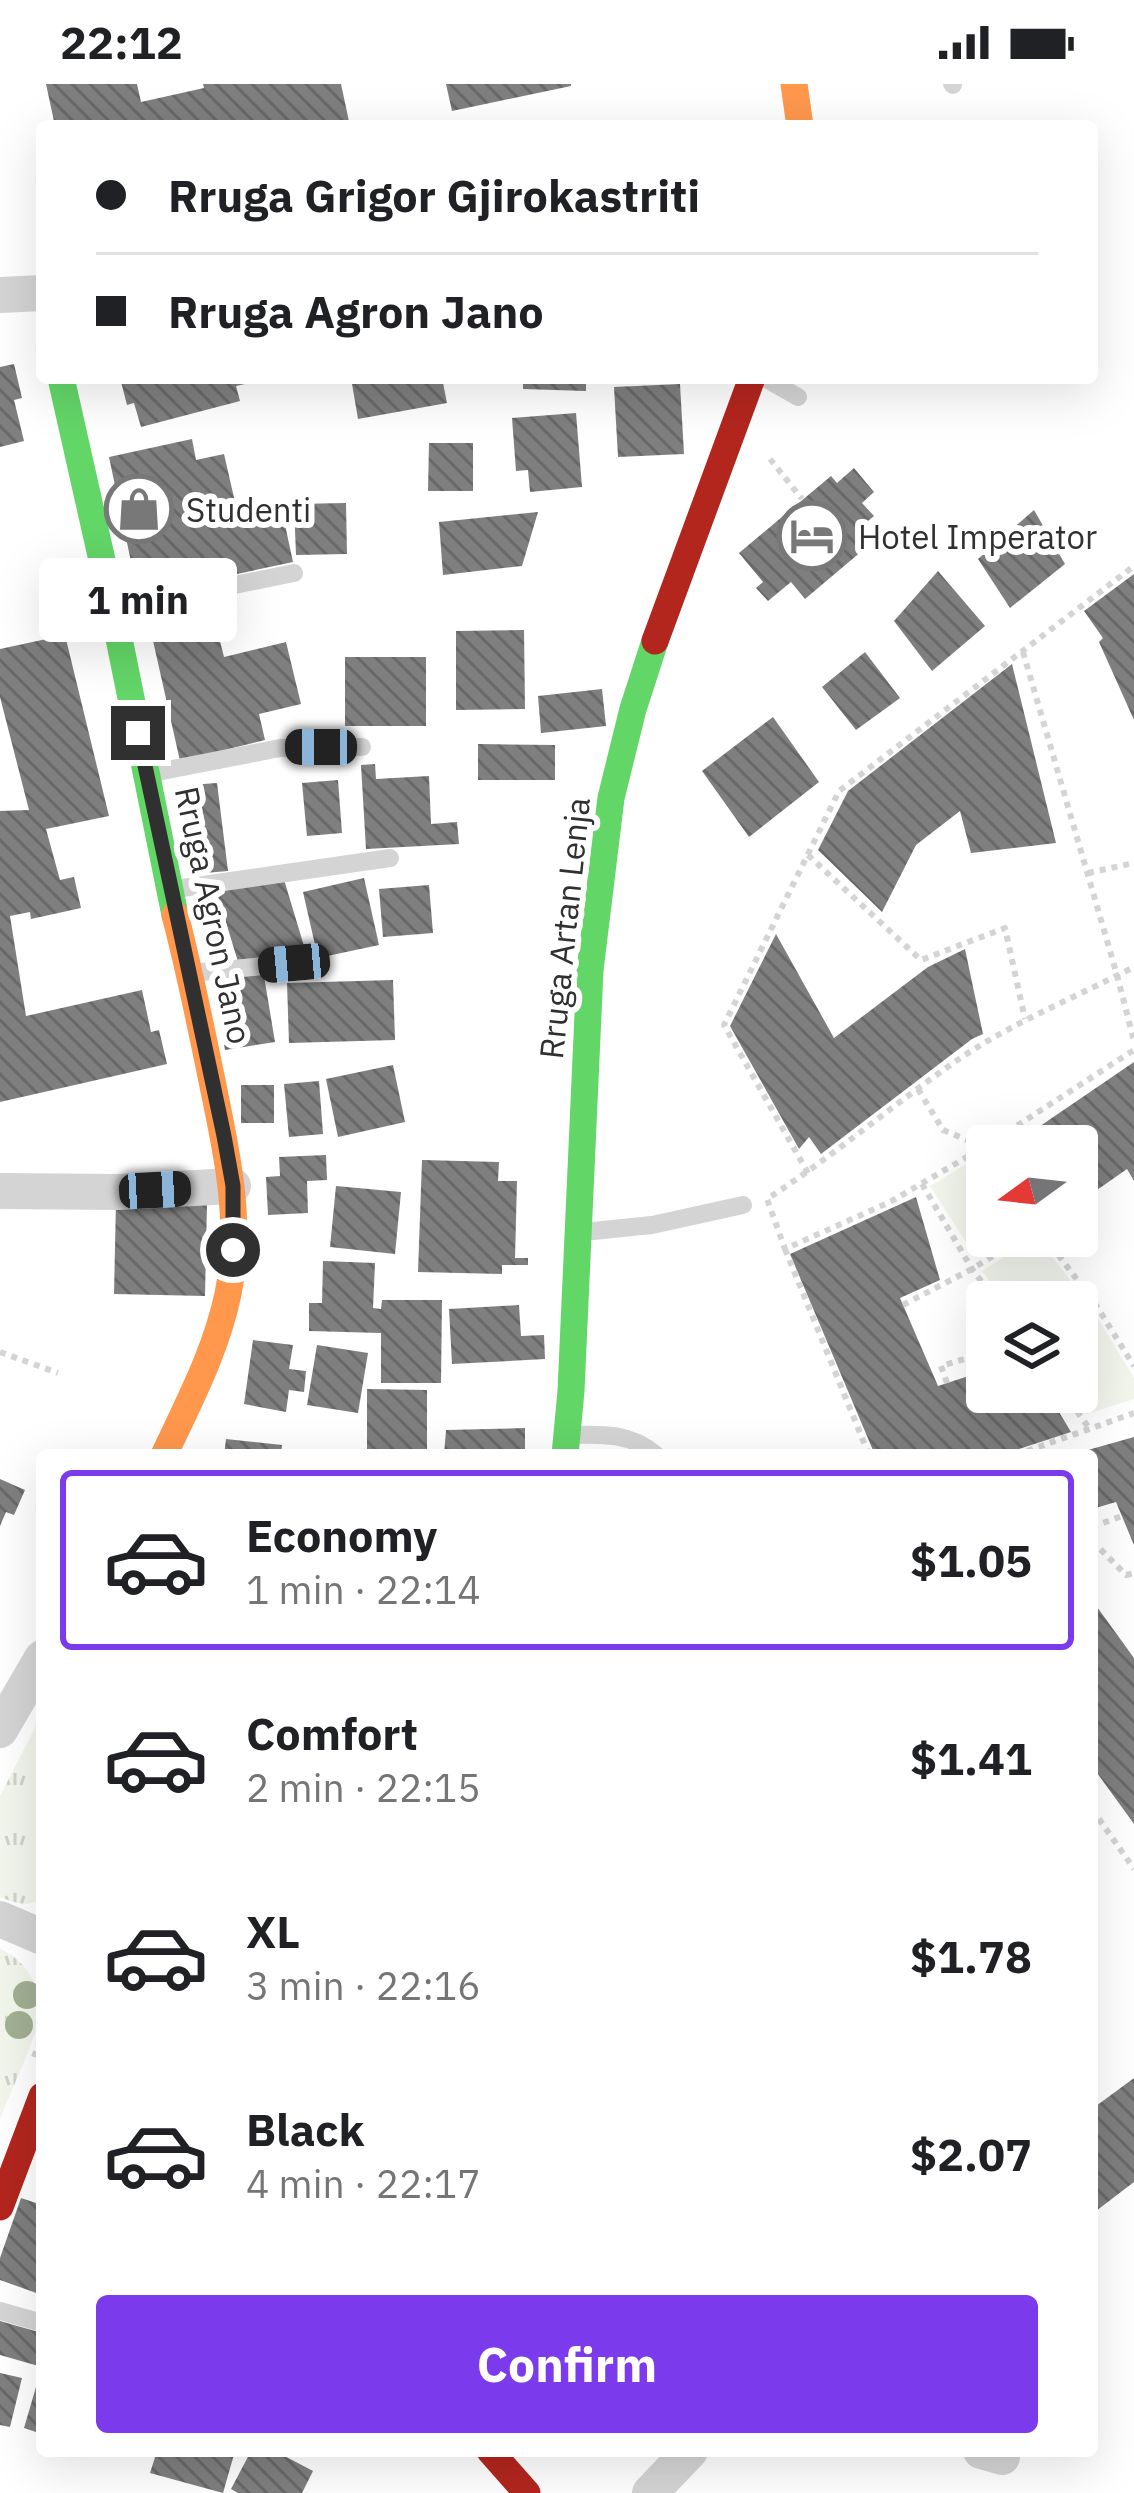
<!DOCTYPE html>
<html lang="en">
<head>
<meta charset="utf-8">
<style>
  body { margin:0; font-family:"IBM Plex Sans",sans-serif; background:#f2f2f2; color:#202124; height:100vh; display:flex; flex-direction:column; font-size:45px; white-space:nowrap }
  * { box-sizing:border-box; margin:0 }
  p { font-size:39px; color:#757577 }
  .icon { flex:none; width:66px; height:66px; fill:none; stroke:currentColor; stroke-width:2; stroke-linecap:round; stroke-linejoin:round }
  .map { position:relative; flex:1; overflow:hidden }
  .details { position:absolute; left:36px; top:1365px; width:1062px; height:1008px; display:flex; flex-direction:column; background:#fff; border-radius:12px; box-shadow:0 12px 48px #0002 }
  .details>* { flex:none }
  .hud { position:absolute; left:36px; top:36px; width:1062px; height:264px; border-radius:12px; box-shadow:0 12px 48px #0002; display:grid; align-content:center; height:264px; padding:0 60px; background:#fff }
  .needle { width:78px; rotate:255deg }
  .tools { position:absolute; left:966px; top:1041px; display:grid; gap:24px }
  .tools a { display:grid; place-items:center; width:132px; height:132px; border-radius:12px; background:#fff; box-shadow:0 12px 48px #0002; font-size:60px }
  .end { position:absolute; width:54px; height:54px; margin:-27px; border:15px solid #303030; background:#fff; box-shadow:0 0 0 6px #fff }
  .from { border-radius:50% }
  .bubble { position:absolute; height:84px; border-radius:12px; background:#fff; box-shadow:0 12px 48px #0002; font-size:39px; font-weight:700; line-height:84px; text-align:center }
  .car { position:absolute; width:36px; height:72px; margin:-36px -18px; border-radius:15px; box-shadow:0 0 9px 3px #0007; background:linear-gradient(#222 24%,#8ab4d8 0 40%,#222 0 76%,#8ab4d8 0 86%,#222 0) }
  .hud b { display:flex; align-items:center; gap:42px; height:114px; font-size:45px }
  .hud b+b { border-top:3px solid #e0e0e0 }
  .hud i { width:30px; height:30px; background:#202124 }
  ul { padding:21px 0 0; list-style:none }
  li { display:flex; align-items:center; gap:36px; height:180px; margin:0 24px 18px; padding:0 36px; border:6px solid transparent; border-radius:12px }
  li div { flex:1 }
  li b { display:block; font-size:45px }
  li em { font-style:normal; font-weight:700 }
  li.current { border-color:#7c3aed }
  li>.icon { width:108px; height:108px; stroke-width:1.5 }
  .primary-button { display:flex; gap:24px; margin-top:auto; padding:24px 60px }
  .primary-button a { flex:1; height:138px; border-radius:12px; background:#7c3aed; color:#fff; font-size:48px; font-weight:700; line-height:138px; text-align:center }
  .status { display:flex; justify-content:space-between; align-items:center; height:84px; padding:0 60px; background:#fff; direction:ltr }
  .status svg { height:33px; fill:currentColor }
  .map>svg:first-child { display:block }
</style>
</head>
<body>
<div class="status"><b>22:12</b><svg viewBox="0 0 49 12"><path d="M0 12V9h3v3zM5 12V6h3v6zM10 12V3h3v9zM15 12V0h3v12zM26 1h20v11H26zM47 4h2v5h-2z"/></svg></div>
<div class="map">
<svg width="1134" height="2409" viewBox="0 0 1134 2409">
  <defs>
    <pattern id="park-tufts" width="24" height="20" patternUnits="userSpaceOnUse" patternTransform="scale(3)"><rect width="24" height="20" fill="#f2f6ed"/><path d="M3 7l-1-3M5 7V3M7 7l1-3M15 17l-1-3M17 17v-4M19 17l1-3" fill="none" stroke="#d0d3cc"/></pattern>
    <pattern id="building-back-hatch" width="6" height="6" patternUnits="userSpaceOnUse" patternTransform="scale(3)"><rect width="6" height="6" fill="#7f7f7f"/><path d="M-1 5l2 2M0 0l6 6M5-1l2 2" fill="none" stroke="#686868"/></pattern>
  </defs>
  <rect width="100%" height="100%" fill="#fff"/>
  <g fill="#f2f6ed">
    <polygon points="981,1071 987,1081 987,1152 1009,1152 976,1174 930,1102"/>
    <polygon points="1036,1152 1084,1214 1068,1218 1006,1218 982,1187"/>
    <polygon points="1095,1229 1134,1294 1134,1315 1087,1330 1071,1308 1077,1308 1077,1235"/>
  </g>
  <g fill="url(#park-tufts)">
    <path d="M42 1630V1814C29 1824 15 1819 0 1813V1712Z"/>
    <path d="M0 1865C22 1873 41 1901 41 1926 40 1945 9 2012 0 2035Z"/>
  </g>
  <g fill="url(#building-back-hatch)">
    <polygon points="46,0 137,0 141,18 204,4 203,0 341,0 350,42 55,42"/>
    <polygon points="446,0 571,0 571,2 452,27"/>
    <polygon points="14,280 22,314 14,316 24,357 0,363 0,283"/>
    <polygon points="120,294 262,294 262,296 236,302 240,317 141,343 134,319 127,321"/>
    <polygon points="351,294 442,294 447,319 358,335"/>
    <polygon points="523,294 586,294 586,307 523,305"/>
    <polygon points="680,300 684,370 618,373 614,303"/>
    <polygon points="576,329 582,403 530,408 528,386 516,387 512,334"/>
    <polygon points="192,355 196,376 224,370 238,431 281,422 293,478 138,511 109,373"/>
    <polygon points="429,359 473,359 473,407 428,407"/>
    <polygon points="854,384 874,408 862,419 874,432 861,443 869,461 805,515 791,498 768,517 756,504 763,498 739,469 831,392 837,399"/>
    <polygon points="346,419 347,470 296,471 294,420"/>
    <polygon points="1034,426 1065,480 1010,524 978,475"/>
    <polygon points="538,428 522,482 443,491 439,438"/>
    <polygon points="938,487 985,542 932,587 894,537"/>
    <polygon points="1134,490 1134,636 1099,558 1103,554 1084,527"/>
    <polygon points="209,514 224,573 286,558 301,620 259,630 265,656 180,677 147,530"/>
    <polygon points="524,546 525,625 456,626 456,547"/>
    <polygon points="65,551 109,732 46,745 60,796 74,793 81,824 31,835 30,828 10,832 26,932 142,906 151,948 159,946 167,980 0,1018 0,727 29,726 0,613 0,565"/>
    <polygon points="865,568 900,614 856,646 822,603"/>
    <rect x="345" y="573" width="81" height="69"/>
    <polygon points="1012,580 1056,759 971,769 960,727 916,761 882,828 818,766 848,707"/>
    <polygon points="602,605 606,642 541,649 538,612"/>
    <polygon points="773,633 819,698 749,753 702,687"/>
    <polygon points="478,660 555,661 555,696 478,696"/>
    <polygon points="375,680 376,695 429,692 431,740 457,738 459,760 366,765 361,681"/>
    <polygon points="338,696 342,749 307,752 302,699"/>
    <polygon points="217,699 228,787 193,790 175,702"/>
    <polygon points="282,789 304,862 239,881 217,809"/>
    <polygon points="364,794 379,861 318,874 303,808"/>
    <polygon points="429,801 433,849 383,853 379,805"/>
    <polygon points="776,850 834,954 928,883 965,865 983,950 972,955 821,1070 809,1053 799,1065 730,942"/>
    <polygon points="263,886 275,958 225,966 213,895"/>
    <polygon points="393,896 395,956 289,959 287,899"/>
    <polygon points="1134,978 1134,1097 1127,1085 1077,1120 1077,1062 1011,1062"/>
    <polygon points="393,981 405,1038 338,1053 326,995"/>
    <polygon points="319,997 323,1050 289,1053 284,1000"/>
    <rect x="241" y="1001" width="33" height="38"/>
    <polygon points="326,1071 327,1096 307,1097 308,1129 268,1131 266,1093 280,1092 279,1073"/>
    <polygon points="422,1076 499,1078 498,1097 517,1097 515,1174 528,1174 528,1181 502,1181 502,1190 418,1188"/>
    <polygon points="336,1102 401,1108 395,1170 330,1163"/>
    <polygon points="916,1113 940,1196 900,1214 938,1302 987,1286 987,1308 1047,1308 1071,1348 1001,1371 875,1371 790,1170"/>
    <polygon points="116,1117 207,1119 205,1212 114,1210"/>
    <polygon points="323,1177 375,1179 373,1224 381,1225 382,1216 442,1216 441,1299 381,1299 381,1249 309,1247 309,1219 322,1219"/>
    <polygon points="519,1221 521,1252 544,1251 545,1275 452,1280 449,1225"/>
    <polygon points="253,1256 293,1261 289,1285 306,1287 304,1308 289,1306 286,1328 244,1320"/>
    <polygon points="317,1261 368,1269 358,1329 307,1321"/>
    <polygon points="367,1305 427,1306 427,1371 367,1371"/>
    <polygon points="525,1344 525,1371 444,1371 446,1346"/>
    <polygon points="1134,1353 1134,1461 1116,1418 1092,1425 1092,1371 1088,1371 1088,1366"/>
    <polygon points="226,1355 282,1361 281,1371 224,1371"/>
    <polygon points="0,1395 25,1406 14,1431 6,1428 0,1442"/>
    <polygon points="1092,1516 1134,1574 1134,1740 1092,1682"/>
    <polygon points="1134,1994 1134,2098 1092,2130 1092,2025"/>
    <polygon points="21,2114 42,2121 42,2211 0,2196 0,2174"/>
    <polygon points="0,2237 42,2249 42,2283 0,2271"/>
    <polygon points="41,2286 42,2286 42,2350 24,2344"/>
    <polygon points="0,2289 22,2294 10,2343 0,2341"/>
    <polygon points="157,2367 235,2367 223,2409 150,2389"/>
    <polygon points="251,2367 275,2367 313,2387 302,2409 238,2409 231,2405"/>
  </g>
  <g fill="none" stroke-linecap="round" stroke-linejoin="round">
    <g stroke="#d4d4d4" stroke-width="6" stroke-dasharray="6 6" stroke-linecap="butt">
      <polyline points="770,375 802,415"/>
      <polyline points="1023,568 1117,891 1134,957"/>
      <polyline points="808,771 921,876 1005,844 1025,935"/>
      <polyline points="1088,789 1134,779"/>
      <polyline points="918,1005 943,1046 984,1063 1134,966"/>
      <path d="M987 1068 984 1063 890 1118 785 1165 767 1115C835 1071 896 1018 962 973 1016 937 1076 913 1134 883"/>
      <polyline points="808,1089 724,941 839,707 1134,482"/>
      <polyline points="922,1100 972,1185 997,1218"/>
      <polyline points="1044,1152 1094,1218 1134,1282"/>
      <polyline points="785,1165 869,1371"/>
      <polyline points="903,1221 972,1185 1025,1152"/>
      <polyline points="1077,1224 1094,1218"/>
      <polyline points="0,1268 58,1289"/>
      <polyline points="947,1299 941,1282 987,1268"/>
      <polyline points="1063,1308 1089,1344"/>
      <polyline points="1016,1371 1134,1329"/>
      <polyline points="1092,1443 1122,1432"/>
      <polyline points="1092,1457 1126,1491 1134,1489"/>
      <polyline points="1092,1725 1134,1785"/>
      <polyline points="34,1973 42,1952"/>
    </g>
    <g stroke="#d4d4d4" stroke-width="18">
      <polyline points="952,0 953,1"/>
      <polyline points="765,294 798,313"/>
      <polyline points="116,525 294,489"/>
      <polyline points="147,690 280,664 362,663"/>
      <polyline points="175,805 390,774"/>
      <polyline points="191,889 294,879"/>
      <polyline points="583,1148 652,1141 743,1121"/>
      <path d="M571 1351C603 1350 631 1349 656 1371"/>
      <polyline points="0,2227 42,2239"/>
    </g>
    <g stroke="#d4d4d4" stroke-width="36">
      <polyline points="0,211 42,209"/>
      <polyline points="0,1107 119,1108 233,1102"/>
      <polyline points="0,1646 42,1574"/>
      <polyline points="0,1835 42,1853"/>
      <polyline points="981,2367 1002,2373"/>
      <polyline points="650,2409 690,2367"/>
    </g>
    <g stroke="#63d668" stroke-width="27">
      <polyline points="61,294 113,525 175,831"/>
      <polyline points="565,1371 571,1307 590,886 611,714 633,625 655,557"/>
    </g>
    <g stroke="#ff974d" stroke-width="27">
      <polyline points="794,0 800,42"/>
      <path d="M164 1371C189 1318 216 1267 228 1210 243 1134 226 1066 211 992 200 938 189 884 175 831"/>
    </g>
    <g stroke="#b3261e" stroke-width="27">
      <polyline points="655,557 752,294"/>
      <polyline points="0,2123 42,2012"/>
      <polyline points="490,2367 527,2409"/>
    </g>
  </g>
  <g fill="#a2b093">
    <circle cx="27" cy="1911" r="14"/>
    <circle cx="19" cy="1941" r="14"/>
  </g>
  <g fill="none" stroke-linecap="round" stroke-linejoin="round">
    <polyline stroke="#303030" stroke-width="15" points="138,649 224,1052 233,1102 233,1166"/>
  </g>
  <defs>
    <symbol id="shop-ring" viewBox="-11 -11 22 22"><circle r="9.5" fill="#fff" stroke="#787878" stroke-width="1.5"/><path d="M-5-2.5h2.3a2.7 3.5 0 0 1 5.4 0H5L5.5 6h-11ZM-1.5-2.5h3a1.5 2.3 0 0 0-3 0Z" fill="#787878"/></symbol>
    <symbol id="hotel-ring" viewBox="-11 -11 22 22"><circle r="9.5" fill="#fff" stroke="#787878" stroke-width="1.5"/><path d="M-6-4.5h1.5V1H6V5H4.5V3h-9V5H-6ZM-4 0a1.8 1.8 0 1 1 3.6 0ZM.5 0V-2.5h3Q6-2.5 6 0Z" fill="#787878"/></symbol>
  </defs>
  <g fill-rule="evenodd">
    <use href="#shop-ring" x="101" y="387" width="76" height="76"/>
    <use href="#hotel-ring" x="774" y="414" width="76" height="76"/>
  </g>
  <g text-anchor="middle" dominant-baseline="central" stroke-width="12" stroke-linejoin="round" paint-order="stroke">
    <g font-size="33" fill="#303030" stroke="#fff" text-anchor="start">
      <text x="186" y="425">Studenti</text>
      <text x="858" y="452">Hotel Imperator</text>
    </g>
    <g font-size="33" fill="#303030" stroke="#fff">
      <text transform="translate(214 831) rotate(78)">Rruga Agron Jano</text>
      <text transform="translate(564 844) rotate(-84)">Rruga Artan Lenja</text>
    </g>
  </g>
</svg>
<div class="tools">
<a><svg class="needle" viewBox="-14 -14 28 28"><path d="M0-13l5 13h-10z" fill="#e53935"/><path d="M0 13l5-13h-10z" fill="#757577"/></svg></a>
<a><svg class="icon" aria-label="layers" viewBox="0 0 24 24"><path d="M12 4l9 5-9 5-9-5zM3 14l9 5 9-5"/></svg></a>
</div>
<i class="end from" style="left:233px;top:1166px"></i>
<i class="end" style="left:138px;top:649px"></i>
<div class="bubble" style="left:39px;top:474px;width:198px">1 min</div>
<i class="car" style="left:321px;top:663px;rotate:270deg"></i>
<i class="car" style="left:294px;top:879px;rotate:265deg"></i>
<i class="car" style="left:155px;top:1106px;rotate:87deg"></i>
<div class="hud">
<b><i class="from"></i>Rruga Grigor Gjirokastriti</b>
<b><i></i>Rruga Agron Jano</b>
</div>
<section class="details">
<ul>
<li class="current"><svg class="icon" aria-label="car" viewBox="0 0 24 24"><path d="M5 17H2v-5l4-1 3-4h7l3 4 3 1v5h-3M9 17h6M6 11h13"/><circle cx="7" cy="17" r="2"/><circle cx="17" cy="17" r="2"/></svg><div><b>Economy</b><p>1 min · 22:14</p></div><em>$1.05</em></li>
<li><svg class="icon" aria-label="car" viewBox="0 0 24 24"><path d="M5 17H2v-5l4-1 3-4h7l3 4 3 1v5h-3M9 17h6M6 11h13"/><circle cx="7" cy="17" r="2"/><circle cx="17" cy="17" r="2"/></svg><div><b>Comfort</b><p>2 min · 22:15</p></div><em>$1.41</em></li>
<li><svg class="icon" aria-label="car" viewBox="0 0 24 24"><path d="M5 17H2v-5l4-1 3-4h7l3 4 3 1v5h-3M9 17h6M6 11h13"/><circle cx="7" cy="17" r="2"/><circle cx="17" cy="17" r="2"/></svg><div><b>XL</b><p>3 min · 22:16</p></div><em>$1.78</em></li>
<li><svg class="icon" aria-label="car" viewBox="0 0 24 24"><path d="M5 17H2v-5l4-1 3-4h7l3 4 3 1v5h-3M9 17h6M6 11h13"/><circle cx="7" cy="17" r="2"/><circle cx="17" cy="17" r="2"/></svg><div><b>Black</b><p>4 min · 22:17</p></div><em>$2.07</em></li>
</ul>
<div class="primary-button"><a>Confirm</a></div>
</section>
</div>
</body>
</html>
